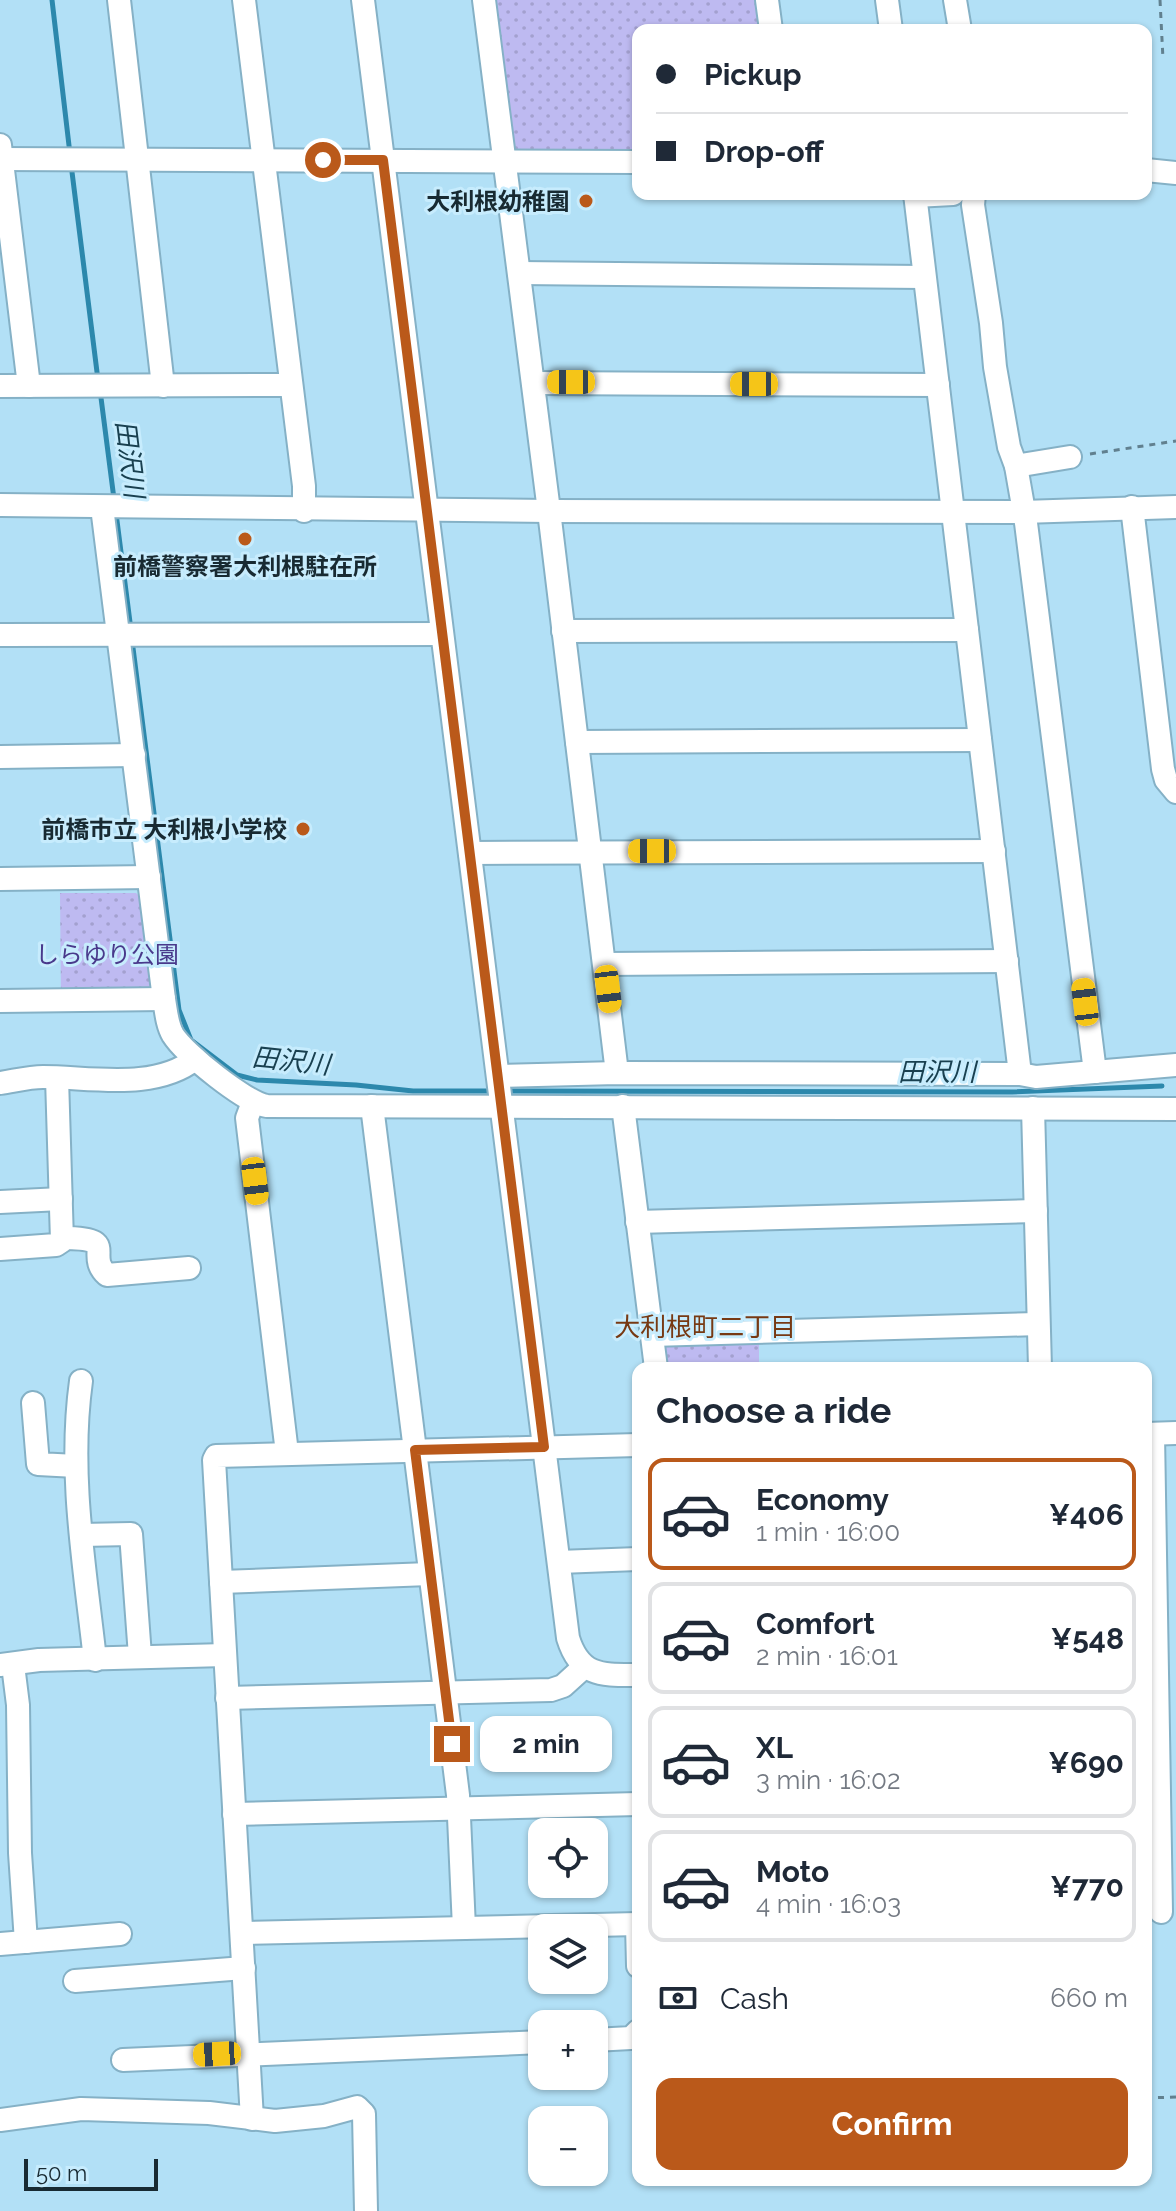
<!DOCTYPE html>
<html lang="en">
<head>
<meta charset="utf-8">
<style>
  body { margin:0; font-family:Raleway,"Noto Sans JP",sans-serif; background:#f2f2f3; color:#1f2937; height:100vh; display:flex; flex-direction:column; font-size:30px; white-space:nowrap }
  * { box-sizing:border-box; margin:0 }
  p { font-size:26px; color:#747a83 }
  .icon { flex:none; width:44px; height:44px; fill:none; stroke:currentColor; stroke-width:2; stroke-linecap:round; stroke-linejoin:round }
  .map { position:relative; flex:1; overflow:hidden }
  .drawer { position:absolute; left:632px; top:1362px; width:520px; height:824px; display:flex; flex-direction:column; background:#fff; border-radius:16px; box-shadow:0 2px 6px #0004 }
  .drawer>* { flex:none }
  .banner { position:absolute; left:632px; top:24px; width:520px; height:176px; border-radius:16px; box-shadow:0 2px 6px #0004; display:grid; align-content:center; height:176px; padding:0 24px; background:#fff }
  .tools { position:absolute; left:528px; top:1818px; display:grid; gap:16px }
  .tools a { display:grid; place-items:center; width:80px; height:80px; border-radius:16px; background:#fff; box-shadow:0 2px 6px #0004; font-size:40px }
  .scale { position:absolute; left:24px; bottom:20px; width:134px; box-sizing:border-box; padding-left:8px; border:4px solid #182a32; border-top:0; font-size:22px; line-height:28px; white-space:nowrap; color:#182a32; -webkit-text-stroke:6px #c7ecfd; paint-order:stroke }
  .end { position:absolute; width:36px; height:36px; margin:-18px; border:10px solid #ba591a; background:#fff; box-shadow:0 0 0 4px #fff }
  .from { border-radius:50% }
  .bubble { position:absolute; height:56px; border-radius:16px; background:#fff; box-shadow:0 2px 6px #0004; font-size:26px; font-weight:700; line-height:56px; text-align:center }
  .car { position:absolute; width:24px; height:48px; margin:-24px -12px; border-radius:10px; box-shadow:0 0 6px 2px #0007; background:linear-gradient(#f5c518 24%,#345 0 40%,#f5c518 0 76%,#345 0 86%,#f5c518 0) }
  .banner b { display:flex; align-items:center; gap:28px; height:76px; font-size:30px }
  .banner b+b { border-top:2px solid #e0e1e3 }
  .banner i { width:20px; height:20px; background:#1f2937 }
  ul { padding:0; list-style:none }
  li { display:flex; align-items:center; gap:24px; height:112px; margin:0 16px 12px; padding:0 8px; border:4px solid #e0e1e3; border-radius:16px }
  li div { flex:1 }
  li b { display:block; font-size:30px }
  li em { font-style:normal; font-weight:700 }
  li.active { border-color:#ba591a }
  li>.icon { width:72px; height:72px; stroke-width:1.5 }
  h2 { padding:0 24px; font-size:36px; line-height:96px }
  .pay { display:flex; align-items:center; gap:20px; height:88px; padding:0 24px; font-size:30px }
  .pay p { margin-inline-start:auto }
  .primary-button { display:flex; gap:16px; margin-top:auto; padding:16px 24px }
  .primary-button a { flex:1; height:92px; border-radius:16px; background:#ba591a; color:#fff; font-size:32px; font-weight:700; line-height:92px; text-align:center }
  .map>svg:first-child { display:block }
</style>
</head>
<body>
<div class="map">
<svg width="1176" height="2211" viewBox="0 0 1176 2211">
  <defs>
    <pattern id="green-dots" width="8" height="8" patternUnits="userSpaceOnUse" patternTransform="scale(2)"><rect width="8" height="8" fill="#bebaf1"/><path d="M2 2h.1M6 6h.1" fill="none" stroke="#a3a0cf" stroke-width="1.8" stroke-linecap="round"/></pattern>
  </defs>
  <rect width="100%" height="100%" fill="#b2e0f6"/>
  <g fill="url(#green-dots)">
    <polygon points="494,0 761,0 764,30 638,30 638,153 513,153"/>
    <polygon points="60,893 136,893 146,902 158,990 61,1001"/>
    <polygon points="759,1339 759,1368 665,1368 662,1347 669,1341"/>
  </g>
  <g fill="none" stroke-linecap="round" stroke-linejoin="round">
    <g stroke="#2c88ac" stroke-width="5">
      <polyline points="52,0 70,154"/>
      <polyline points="71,164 98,380"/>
      <polyline points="100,390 114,499"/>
      <polyline points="116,513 131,630"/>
      <polyline points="132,640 179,1010 191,1040 237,1075 257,1080 356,1085 413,1091 495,1091"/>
      <polyline points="505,1091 1012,1092 1162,1086"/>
    </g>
    <defs>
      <g id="minor">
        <polyline points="119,0 163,386"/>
        <polyline points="244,0 304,486 304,511"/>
        <path d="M363 0 568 1638C580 1677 602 1675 638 1675"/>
        <polyline points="484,0 549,511 617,1073"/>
        <polyline points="767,0 771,30"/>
        <polyline points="887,0 891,30"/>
        <polyline points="955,0 960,30"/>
        <polyline points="0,145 29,386"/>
        <polyline points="0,159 638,162"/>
        <polyline points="1146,170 1176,173"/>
        <polyline points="915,194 1020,1074"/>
        <polyline points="974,194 973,205 991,323 995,367 1009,447 1016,466 1026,523 1095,1072"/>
        <polyline points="915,196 953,194"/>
        <polyline points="519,273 924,277"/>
        <polyline points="533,383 938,385"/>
        <polyline points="0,386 290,385"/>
        <polyline points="1016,466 1070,457"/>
        <polyline points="0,505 549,511 1023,512 1176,507"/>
        <path d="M102 507 164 999C166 1011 167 1025 173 1035 185 1054 246 1103 267 1106L1176 1109"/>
        <polyline points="1132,507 1163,769 1166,780 1176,792"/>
        <polyline points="563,631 967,630"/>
        <polyline points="0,635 442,634"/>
        <polyline points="577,742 980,740"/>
        <polyline points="0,757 134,755"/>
        <polyline points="470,853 994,851"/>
        <polyline points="0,879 149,877"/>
        <polyline points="605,964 1007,961"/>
        <polyline points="0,1001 164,999"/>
        <polyline points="498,1076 617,1073 1020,1074 1036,1077 1176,1065"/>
        <path d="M0 1083C14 1081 29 1077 43 1077 90 1077 155 1091 195 1059"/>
        <polyline points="253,1102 247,1118 287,1453"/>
        <polyline points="372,1106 458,1795 464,1928"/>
        <polyline points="623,1106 656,1368"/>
        <polyline points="1033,1108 1040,1368"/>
        <polyline points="0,1202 61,1199"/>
        <polyline points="637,1222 1036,1211"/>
        <path d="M62 1238C122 1238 84 1254 107 1275L189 1268"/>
        <polyline points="0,1249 56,1245 62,1241 57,1078"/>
        <polyline points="652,1335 1038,1324"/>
        <path d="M81 1381C68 1474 85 1568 95 1660"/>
        <polyline points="33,1403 38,1464 76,1466"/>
        <polyline points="1146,1434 1176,1433"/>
        <polyline points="1153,1434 1161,1912"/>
        <polyline points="81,1535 131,1534 140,1656"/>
        <polyline points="559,1562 638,1559"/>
        <polyline points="221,1582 429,1574"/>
        <polyline points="0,1665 39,1660 225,1655"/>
        <polyline points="13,1665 18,1705 20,1853 26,1942"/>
        <polyline points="227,1698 551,1690 563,1686 584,1667"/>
        <polyline points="234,1814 638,1804"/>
        <polyline points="637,1924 638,1966"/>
        <polyline points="242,1933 638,1924"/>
        <polyline points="0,1944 120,1934"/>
        <polyline points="75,1981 244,1968"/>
        <polyline points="594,2040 631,2038 638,2031"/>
        <polyline points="123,2060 542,2042"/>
        <polyline points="252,2119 214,1460 216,1456 638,1445"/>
        <polyline points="0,2120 81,2109 209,2113 275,2121 324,2116 357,2107 364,2114 366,2211"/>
      </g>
    </defs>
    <use href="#minor" stroke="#85b1c6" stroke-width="26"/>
    <g stroke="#61808f" stroke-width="3" stroke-dasharray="6 6" stroke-linecap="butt">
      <polyline points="1160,0 1163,59"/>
      <polyline points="1090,454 1176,441"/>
      <polyline points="1146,2098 1176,2097"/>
    </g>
    <use href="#minor" stroke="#fff" stroke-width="22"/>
  </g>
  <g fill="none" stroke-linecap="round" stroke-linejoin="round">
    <polyline stroke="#ba591a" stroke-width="10" points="323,160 383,160 544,1447 415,1450 452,1744"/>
  </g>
  <g fill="#ba591a" stroke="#c7ecfd" stroke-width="3">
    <circle cx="586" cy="201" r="8"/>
    <circle cx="245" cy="539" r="8"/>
    <circle cx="303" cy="829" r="8"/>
  </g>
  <g text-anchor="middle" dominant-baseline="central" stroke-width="6" stroke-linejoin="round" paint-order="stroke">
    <g font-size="24" font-weight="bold" fill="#182a32" stroke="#c7ecfd" text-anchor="end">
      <text x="570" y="201">大利根幼稚園</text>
      <text x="245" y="566" text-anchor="middle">前橋警察署大利根駐在所</text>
      <text x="287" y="829">前橋市立 大利根小学校</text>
    </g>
    <g font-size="24" fill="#49398b" stroke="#c7ecfd">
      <text x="107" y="954">しらゆり公園</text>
    </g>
    <g font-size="26" font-style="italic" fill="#194050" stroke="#c7ecfd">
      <text transform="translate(130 459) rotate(83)">田沢川</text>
      <text transform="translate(291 1061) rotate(6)">田沢川</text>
      <text x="937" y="1072">田沢川</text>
    </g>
    <g font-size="26" fill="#773913" stroke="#c7ecfd">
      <text x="705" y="1327">大利根町二丁目</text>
    </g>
  </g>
</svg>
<div class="tools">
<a><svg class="icon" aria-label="locate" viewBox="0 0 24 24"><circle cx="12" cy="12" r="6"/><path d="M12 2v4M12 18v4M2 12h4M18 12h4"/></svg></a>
<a><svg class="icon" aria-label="layers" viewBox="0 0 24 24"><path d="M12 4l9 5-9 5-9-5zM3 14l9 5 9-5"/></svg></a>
<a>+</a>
<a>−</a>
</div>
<div class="scale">50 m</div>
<i class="end from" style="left:323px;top:160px"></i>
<i class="end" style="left:452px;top:1744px"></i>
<div class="bubble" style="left:480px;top:1716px;width:132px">2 min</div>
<i class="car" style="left:571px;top:382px;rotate:270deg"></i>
<i class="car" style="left:754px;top:384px;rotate:270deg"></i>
<i class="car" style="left:652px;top:851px;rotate:270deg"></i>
<i class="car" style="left:608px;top:989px;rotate:173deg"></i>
<i class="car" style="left:1085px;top:1002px;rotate:353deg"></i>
<i class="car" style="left:255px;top:1181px;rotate:173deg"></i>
<i class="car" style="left:217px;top:2054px;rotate:267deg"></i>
<div class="banner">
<b><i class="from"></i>Pickup</b>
<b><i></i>Drop-off</b>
</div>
<section class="drawer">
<h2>Choose a ride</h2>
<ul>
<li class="active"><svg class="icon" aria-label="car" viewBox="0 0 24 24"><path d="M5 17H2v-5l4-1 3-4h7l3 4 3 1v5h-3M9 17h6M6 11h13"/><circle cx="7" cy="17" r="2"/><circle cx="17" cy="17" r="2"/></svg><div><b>Economy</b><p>1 min · 16:00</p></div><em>¥406</em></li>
<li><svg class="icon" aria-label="car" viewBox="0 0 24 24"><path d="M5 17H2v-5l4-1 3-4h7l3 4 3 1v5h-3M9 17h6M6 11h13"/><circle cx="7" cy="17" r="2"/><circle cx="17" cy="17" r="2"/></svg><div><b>Comfort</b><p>2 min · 16:01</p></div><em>¥548</em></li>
<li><svg class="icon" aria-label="car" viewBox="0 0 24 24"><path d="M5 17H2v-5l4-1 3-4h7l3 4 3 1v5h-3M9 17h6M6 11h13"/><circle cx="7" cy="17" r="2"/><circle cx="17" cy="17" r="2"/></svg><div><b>XL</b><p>3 min · 16:02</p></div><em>¥690</em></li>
<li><svg class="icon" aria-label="car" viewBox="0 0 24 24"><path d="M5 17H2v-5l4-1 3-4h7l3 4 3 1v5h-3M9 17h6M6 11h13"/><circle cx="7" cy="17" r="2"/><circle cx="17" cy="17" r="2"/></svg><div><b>Moto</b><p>4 min · 16:03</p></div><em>¥770</em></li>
</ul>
<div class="pay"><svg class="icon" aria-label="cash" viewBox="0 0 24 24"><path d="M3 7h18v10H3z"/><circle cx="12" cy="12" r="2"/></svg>Cash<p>660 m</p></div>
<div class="primary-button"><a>Confirm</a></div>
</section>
</div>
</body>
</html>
